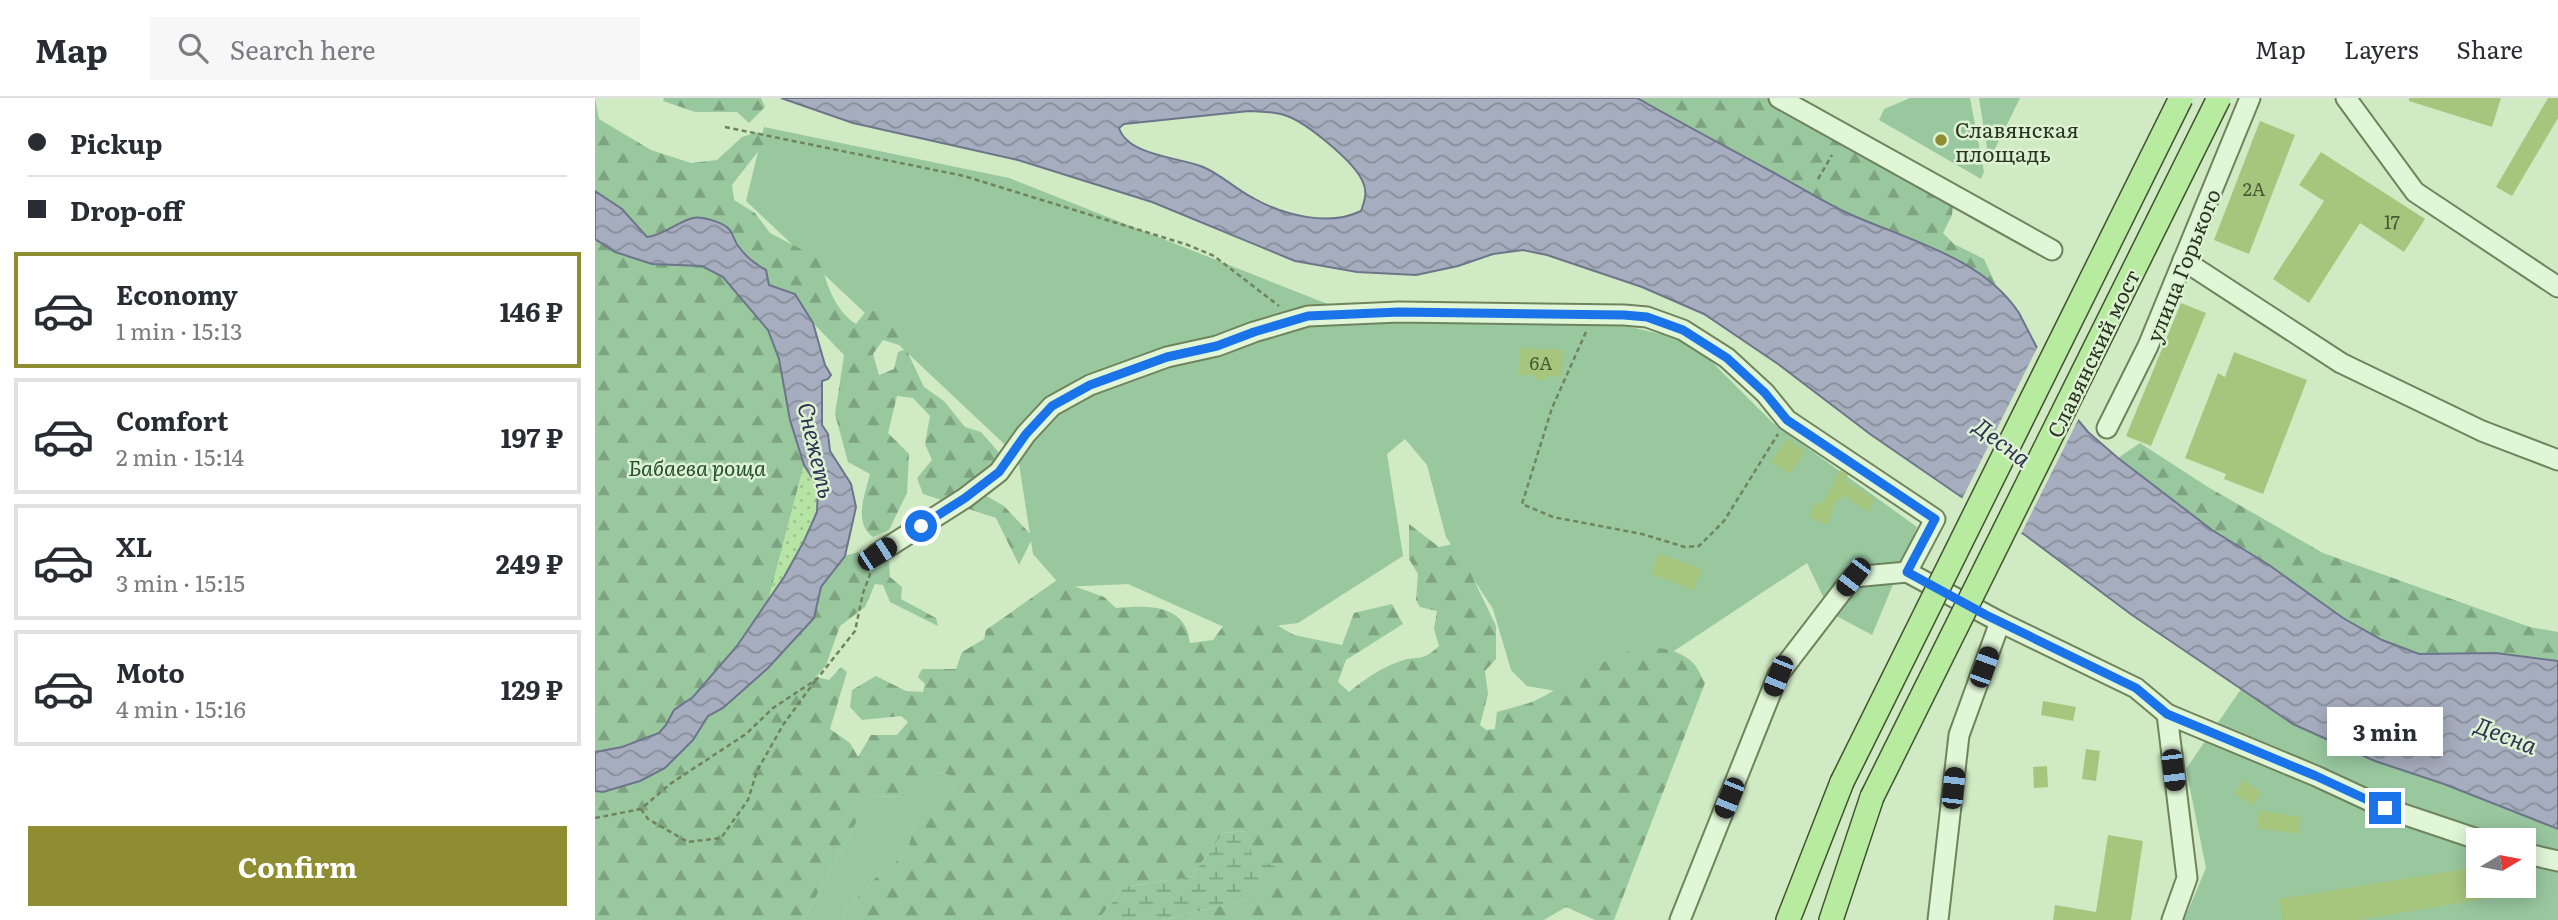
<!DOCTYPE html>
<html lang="en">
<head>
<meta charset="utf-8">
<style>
  body { margin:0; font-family:Literata,serif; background:#f7f7f7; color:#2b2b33; height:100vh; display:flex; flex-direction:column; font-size:26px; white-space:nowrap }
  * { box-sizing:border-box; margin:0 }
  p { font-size:23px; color:#7c7c81 }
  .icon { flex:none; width:38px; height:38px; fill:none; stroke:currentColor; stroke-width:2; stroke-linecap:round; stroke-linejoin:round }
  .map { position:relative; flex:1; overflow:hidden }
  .sheet { display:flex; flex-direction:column; background:#fff; width:595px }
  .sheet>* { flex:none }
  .banner { display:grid; align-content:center; height:154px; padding:0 28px; background:#fff }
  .needle { width:46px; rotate:80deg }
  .tools { position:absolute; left:1871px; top:730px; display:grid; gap:14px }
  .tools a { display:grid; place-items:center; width:70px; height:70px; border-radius:0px; background:#fff; box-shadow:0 4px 18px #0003; font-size:35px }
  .end { position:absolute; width:32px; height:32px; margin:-16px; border:9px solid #1a73e8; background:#fff; box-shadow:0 0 0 4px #fff }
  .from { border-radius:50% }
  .bubble { position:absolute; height:49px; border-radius:0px; background:#fff; box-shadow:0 4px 18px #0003; font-size:23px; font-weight:700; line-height:49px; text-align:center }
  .car { position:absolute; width:21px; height:42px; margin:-21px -10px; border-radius:9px; box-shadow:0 0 5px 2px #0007; background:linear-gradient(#222 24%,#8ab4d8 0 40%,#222 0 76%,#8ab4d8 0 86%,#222 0) }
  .banner b { display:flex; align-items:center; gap:24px; height:66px; font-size:26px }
  .banner b+b { border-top:2px solid #e1e1e2 }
  .banner i { width:18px; height:18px; background:#2b2b33 }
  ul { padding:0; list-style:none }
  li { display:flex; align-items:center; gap:21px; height:116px; margin:0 14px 10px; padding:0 14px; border:4px solid #e1e1e2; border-radius:0px }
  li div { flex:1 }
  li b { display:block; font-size:26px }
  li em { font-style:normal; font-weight:700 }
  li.active { border-color:#8e8d31 }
  li>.icon { width:63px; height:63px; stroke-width:1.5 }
  .primary-button { display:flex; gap:14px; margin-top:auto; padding:14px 28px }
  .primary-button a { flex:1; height:80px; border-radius:0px; background:#8e8d31; color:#fff; font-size:28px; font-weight:700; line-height:80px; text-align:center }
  header { display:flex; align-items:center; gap:42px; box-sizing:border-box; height:98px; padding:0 35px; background:#fff; border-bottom:2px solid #e1e1e2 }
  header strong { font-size:33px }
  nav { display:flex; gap:38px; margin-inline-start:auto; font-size:24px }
  .search { width:490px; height:63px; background:#f7f7f7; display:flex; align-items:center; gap:18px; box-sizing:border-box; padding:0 24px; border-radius:0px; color:#7c7c81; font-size:26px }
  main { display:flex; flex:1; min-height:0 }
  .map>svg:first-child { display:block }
</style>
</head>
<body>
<header>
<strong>Map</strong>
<div class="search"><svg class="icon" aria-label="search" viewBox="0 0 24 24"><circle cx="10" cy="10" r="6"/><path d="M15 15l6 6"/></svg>Search here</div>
<nav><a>Map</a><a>Layers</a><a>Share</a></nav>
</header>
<main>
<section class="sheet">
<div class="banner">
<b><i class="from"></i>Pickup</b>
<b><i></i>Drop-off</b>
</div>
<ul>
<li class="active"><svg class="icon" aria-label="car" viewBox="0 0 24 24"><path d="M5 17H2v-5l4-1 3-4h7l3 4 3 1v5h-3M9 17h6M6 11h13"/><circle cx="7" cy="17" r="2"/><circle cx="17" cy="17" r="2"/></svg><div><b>Economy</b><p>1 min · 15:13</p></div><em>146 ₽</em></li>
<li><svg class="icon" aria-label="car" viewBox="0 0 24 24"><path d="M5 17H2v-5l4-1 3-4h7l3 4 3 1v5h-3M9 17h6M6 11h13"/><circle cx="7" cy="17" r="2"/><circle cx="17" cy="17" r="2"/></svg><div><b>Comfort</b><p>2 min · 15:14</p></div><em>197 ₽</em></li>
<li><svg class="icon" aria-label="car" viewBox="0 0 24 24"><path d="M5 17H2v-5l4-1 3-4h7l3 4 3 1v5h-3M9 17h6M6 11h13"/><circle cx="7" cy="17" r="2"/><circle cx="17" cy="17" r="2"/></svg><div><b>XL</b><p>3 min · 15:15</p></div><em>249 ₽</em></li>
<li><svg class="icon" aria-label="car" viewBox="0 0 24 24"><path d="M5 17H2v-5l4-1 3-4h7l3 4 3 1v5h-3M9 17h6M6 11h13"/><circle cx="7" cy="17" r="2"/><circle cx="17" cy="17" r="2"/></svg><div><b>Moto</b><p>4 min · 15:16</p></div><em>129 ₽</em></li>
</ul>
<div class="primary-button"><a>Confirm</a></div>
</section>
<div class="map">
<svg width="1963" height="822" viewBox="0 0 1963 822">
  <defs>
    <pattern id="forest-firs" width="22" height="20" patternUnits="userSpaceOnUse" patternTransform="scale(1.75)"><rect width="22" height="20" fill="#99c89f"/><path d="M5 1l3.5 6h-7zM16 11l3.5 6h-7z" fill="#7da381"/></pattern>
    <pattern id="wetland-marsh" width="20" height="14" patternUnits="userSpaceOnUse" patternTransform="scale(1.75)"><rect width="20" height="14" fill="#99c89f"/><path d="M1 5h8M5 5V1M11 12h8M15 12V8" fill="none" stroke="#7da381"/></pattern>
    <pattern id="sand-dots" width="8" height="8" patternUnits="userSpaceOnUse" patternTransform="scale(1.75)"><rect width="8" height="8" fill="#b5e4a4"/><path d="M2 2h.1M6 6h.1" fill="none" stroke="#9cc48d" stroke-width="1.8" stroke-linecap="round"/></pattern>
    <pattern id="water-waves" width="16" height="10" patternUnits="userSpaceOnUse" patternTransform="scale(1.75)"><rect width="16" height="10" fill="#a6adbe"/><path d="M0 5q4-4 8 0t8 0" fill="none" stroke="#878e9a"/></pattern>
  </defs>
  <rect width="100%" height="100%" fill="#d0eac4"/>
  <g fill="#99c89f" fill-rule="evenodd">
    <polygon points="1315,0 1375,0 1389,74 1386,81 1284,22 1289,11"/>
    <polygon points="1384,0 1425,0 1394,63"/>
    <polygon points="169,29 414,80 768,220 988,218 1096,243 1178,325 1322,429 1277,537 1236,515 1212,465 1073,557 961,593 932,588 916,572 898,511 851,439 832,367 810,341 792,356 808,458 703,525 638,533 533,486 467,489 438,456 423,359 151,103"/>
    <path d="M1646 591 1698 626 1780 663 1849 686 1963 731V822H1589L1611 770 1591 671ZM1883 742H1928V788H1883Z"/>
    <polygon points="341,674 354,677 360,687 347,709 318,731 312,755 280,780 251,812 247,822 206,822 211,817 262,723 259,706 275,699 310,698"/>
  </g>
  <g fill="url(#forest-firs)">
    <path d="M0 0 4 21 56 52 96 65 122 62 147 39 163 34 172 42 137 87 139 102 160 115 175 135 225 161C231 184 239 212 261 226L271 213H279L306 235 310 243 304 247 288 242 278 256 284 277 299 271 303 254 311 251 329 289 349 303 370 329 386 334 413 365 388 396 409 408 438 439 424 467 401 420 328 396 322 380 337 362 330 346 335 318 318 300 302 298 293 335 314 356 312 395 294 432 278 439C258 425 270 396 275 376L253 364 240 316 249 257 218 225 200 196 174 187 171 172C154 162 143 148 135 131L84 124 64 138 52 139 27 111 0 93Z"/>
    <polygon points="69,0 166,0 170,9 154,25 142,14 100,14 68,3"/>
    <polygon points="1042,0 1172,0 1358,107 1357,117 1348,135 1359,146 1389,161 1401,187 1363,163 1246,112 1106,37"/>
    <polygon points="0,141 20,154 57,166 107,168 128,179 173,232 184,261 195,322 209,367 173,503 142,548 98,599 79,612 71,627 63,635 27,649 0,654"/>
    <polygon points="1545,345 1613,389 1728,455 1935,529 1963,534 1963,563 1901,555 1824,556 1787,542 1748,520 1674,467 1617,432 1523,360"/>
    <path d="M814 426 844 449 867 444 877 478 901 528V561L890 573 893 596 885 627 891 632 900 631 902 614C914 610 927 608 939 603 983 583 1046 525 1095 562 1102 567 1106 578 1110 585L1019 822H1000L971 809 949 822H568L654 801 657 757 651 733 628 735 596 779 529 789 503 822H247L251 812 280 780 312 755 318 731 330 716 347 708 360 687 354 677 342 674 310 698 275 699 260 706 262 723 211 817 206 822H0V693L8 694 98 642 113 618 128 610 173 570 219 520 226 489 250 458 263 454 294 463 295 479 307 489 306 501 341 520 343 528 295 504 288 487 280 486 270 509 245 528 231 567 221 579 234 582 246 569 252 574 235 631 255 645 263 659 276 637H302L313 624 306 618 267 622 255 609 257 592 281 578 311 593 328 594 330 586 323 579 327 571H361L367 554 389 541 391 532 462 482 509 499 521 510C543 508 578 505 590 528 593 533 594 540 595 545L618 542 629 527 670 520 699 537 747 547 759 515 797 506 808 526 751 562 743 584 754 594C770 581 784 571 803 564 823 556 825 566 844 548L839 531 842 513 825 509 821 502 823 476 814 461Z"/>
  </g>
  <polygon fill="url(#wetland-marsh)" points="652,733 657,757 681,769 654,801 568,822 503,822 529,789 596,779 628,735"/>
  <path fill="url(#sand-dots)" d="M209 367C213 374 221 383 223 390 230 422 190 476 173 503Z"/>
  <g fill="url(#water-waves)" stroke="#6d758b" stroke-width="2" fill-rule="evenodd">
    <path d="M186 0H1042C1084 24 1126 46 1168 69 1195 83 1220 99 1248 113 1307 141 1386 157 1424 215L1473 310 1493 334 1523 360 1617 432 1674 467 1748 520 1787 542 1824 556 1901 555 1963 563V731L1849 686 1780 663 1698 626 1537 517 1430 437 1365 398 1275 336 1183 266 1109 216 1047 189 952 157 928 152 898 156 863 168 821 177 762 174 700 163 557 104 423 62 258 25ZM654 13C668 14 680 13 692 18 712 25 758 63 767 82 773 93 770 102 766 113 734 129 688 117 658 100 640 91 627 77 608 69 584 59 533 58 524 30L529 26Z"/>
    <path d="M0 93 27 111 52 139C70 137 81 124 98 120 106 118 128 124 134 131 138 135 139 142 142 146 149 157 160 166 171 172L174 187 200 196 218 225 230 267 236 277 233 281 227 283V327L233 336 235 353 256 386 261 409 250 458 226 489 219 520 173 570 128 610 113 618 98 642 70 670 45 683 8 694 0 693V654L27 649 64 635 71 627 79 612 98 599 142 548 189 479 209 443 222 414 223 389 209 367 195 322 184 261 173 232 128 179 107 168 57 166 20 154 0 141Z"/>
  </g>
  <polygon fill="#d0eac4" points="1444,246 1476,308 1485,318 1425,438 1366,403"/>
  <g fill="#a7c67d">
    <polygon points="1814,0 1906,0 1897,29 1814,3"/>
    <polygon points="1953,0 1963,0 1963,20 1917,98 1901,89"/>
    <polygon points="1665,23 1700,37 1654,156 1619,142"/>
    <polygon points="1726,54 1830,121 1809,154 1765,125 1714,205 1678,181 1729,103 1704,87"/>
    <polygon points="1586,205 1611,215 1556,348 1531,338"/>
    <polygon points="925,250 968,252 967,279 953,278 952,282 940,281 940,277 923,277"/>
    <polygon points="1639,254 1712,282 1668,396 1629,381 1631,376 1590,360 1623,275 1630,279"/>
    <polygon points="1192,341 1210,353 1195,376 1176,364"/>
    <polygon points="1245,372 1253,377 1250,382 1280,402 1273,414 1248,397 1245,403 1242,401 1232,427 1214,419 1221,403 1227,406"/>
    <polygon points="1063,455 1107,471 1099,492 1056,476"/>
    <polygon points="1448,603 1481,609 1478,623 1446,617"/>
    <polygon points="1491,651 1505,653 1501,683 1487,681"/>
    <polygon points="1452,668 1453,689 1439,690 1438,669"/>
    <polygon points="1648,682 1666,694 1657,708 1640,696"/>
    <polygon points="1664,712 1706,719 1703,736 1662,730"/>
    <polygon points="1513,737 1548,743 1536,822 1458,822 1460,807 1501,814"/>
    <polygon points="1883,769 1883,788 1931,788 1931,794 1764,822 1687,822 1684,801"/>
  </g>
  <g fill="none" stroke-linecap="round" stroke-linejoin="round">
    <defs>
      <g id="minor">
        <polyline points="1184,0 1457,152"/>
        <polyline points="1751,0 1820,94 1963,189"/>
        <polyline points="1588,162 1746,265 1887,333 1963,362"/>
        <polyline points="1512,330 1553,248 1655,0"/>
        <polyline points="282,456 370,400 404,374 431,336 457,308 495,287 572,259 622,248 659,234 713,218 804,214 1029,217 1052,219 1088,232 1132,260 1170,295 1192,322 1340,421 1312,474"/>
        <polyline points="1572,616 1721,678 1790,710 1885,742"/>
        <polyline points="1928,755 1963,763"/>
        <polyline points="1085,822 1183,577 1258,479 1312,474 1405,524 1541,590 1572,616 1592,780 1577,822"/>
        <polyline points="1343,822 1364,637 1405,524"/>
      </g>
      <g id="major">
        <polyline points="1193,822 1247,684"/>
        <polyline points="1236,822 1277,699"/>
      </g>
    </defs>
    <use href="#minor" stroke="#6f845c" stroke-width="23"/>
    <use href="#major" stroke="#425230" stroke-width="26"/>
    <g stroke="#6f845c" stroke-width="2.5" stroke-dasharray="5 3.5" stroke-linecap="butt">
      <polyline points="130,29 369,78 593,147 619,158 684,208"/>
      <polyline points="1223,81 1237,57"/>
      <polyline points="991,234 957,310 927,406 958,419 1047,436 1090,449 1104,448 1129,423 1183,336"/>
      <polyline points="46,711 53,721 93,744 126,740 153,702 162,673 188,627 220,583"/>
      <polyline points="0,720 46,711 75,686 151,636 178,610 222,581 260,533 268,495 277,471"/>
    </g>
    <use href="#minor" stroke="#e0f6d7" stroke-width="19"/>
    <use href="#major" stroke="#b7eb9f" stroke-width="23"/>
    <defs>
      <g id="major-bridge">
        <polyline points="1247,684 1586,0"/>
        <polyline points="1277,699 1624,0"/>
      </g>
    </defs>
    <use href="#major-bridge" stroke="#425230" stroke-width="26" stroke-linecap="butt"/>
    <use href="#major-bridge" stroke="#b7eb9f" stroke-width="23"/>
  </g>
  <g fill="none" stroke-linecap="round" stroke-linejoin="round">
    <polyline stroke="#1a73e8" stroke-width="9" points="326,428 370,400 404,374 431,336 457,308 495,287 572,259 622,248 659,234 713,218 804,214 1029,217 1052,219 1088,232 1132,260 1170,295 1192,322 1340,421 1312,474 1391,517 1541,590 1572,616 1721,678 1790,710"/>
  </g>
  <circle fill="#8e8d31" stroke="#dcf2d3" stroke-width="2.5" cx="1346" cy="42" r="7"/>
  <g text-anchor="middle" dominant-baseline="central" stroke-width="5" stroke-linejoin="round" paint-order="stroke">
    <g font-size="18" fill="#495936">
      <text x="1659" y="90">2А</text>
      <text x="1797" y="123">17</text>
      <text x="946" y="264">6А</text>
    </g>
    <g font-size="21" fill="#2a351f" stroke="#dcf2d3" text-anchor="start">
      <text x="1360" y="30">Славянская<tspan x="1360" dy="24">площадь</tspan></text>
    </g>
    <g font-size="21" fill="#2a351f" stroke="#dcf2d3">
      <text transform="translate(1587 167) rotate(-68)">улица Горького</text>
      <text transform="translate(1497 255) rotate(-64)">Славянский мост</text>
    </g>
    <g font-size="21" font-style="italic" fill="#275031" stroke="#dcf2d3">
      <text x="102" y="368">Бабаева роща</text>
    </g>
    <g font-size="23" font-style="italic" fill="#2f3253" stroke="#dcf2d3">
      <text transform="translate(1408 343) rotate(37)">Десна</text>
      <text transform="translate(223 352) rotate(77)">Снежеть</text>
      <text transform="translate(1911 636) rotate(21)">Десна</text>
    </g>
  </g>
</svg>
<div class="tools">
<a><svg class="needle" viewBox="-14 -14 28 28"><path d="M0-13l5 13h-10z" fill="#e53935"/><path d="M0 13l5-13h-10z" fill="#7c7c81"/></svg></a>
</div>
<i class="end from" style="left:326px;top:428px"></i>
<i class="end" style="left:1790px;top:710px"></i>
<div class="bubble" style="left:1732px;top:609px;width:116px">3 min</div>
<i class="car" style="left:282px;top:456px;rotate:57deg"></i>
<i class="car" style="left:1258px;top:479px;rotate:217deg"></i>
<i class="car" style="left:1389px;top:569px;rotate:20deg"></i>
<i class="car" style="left:1183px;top:578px;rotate:202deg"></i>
<i class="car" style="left:1578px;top:672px;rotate:173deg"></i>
<i class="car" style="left:1358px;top:690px;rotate:6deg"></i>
<i class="car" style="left:1134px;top:700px;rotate:202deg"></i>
</div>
</main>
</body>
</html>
